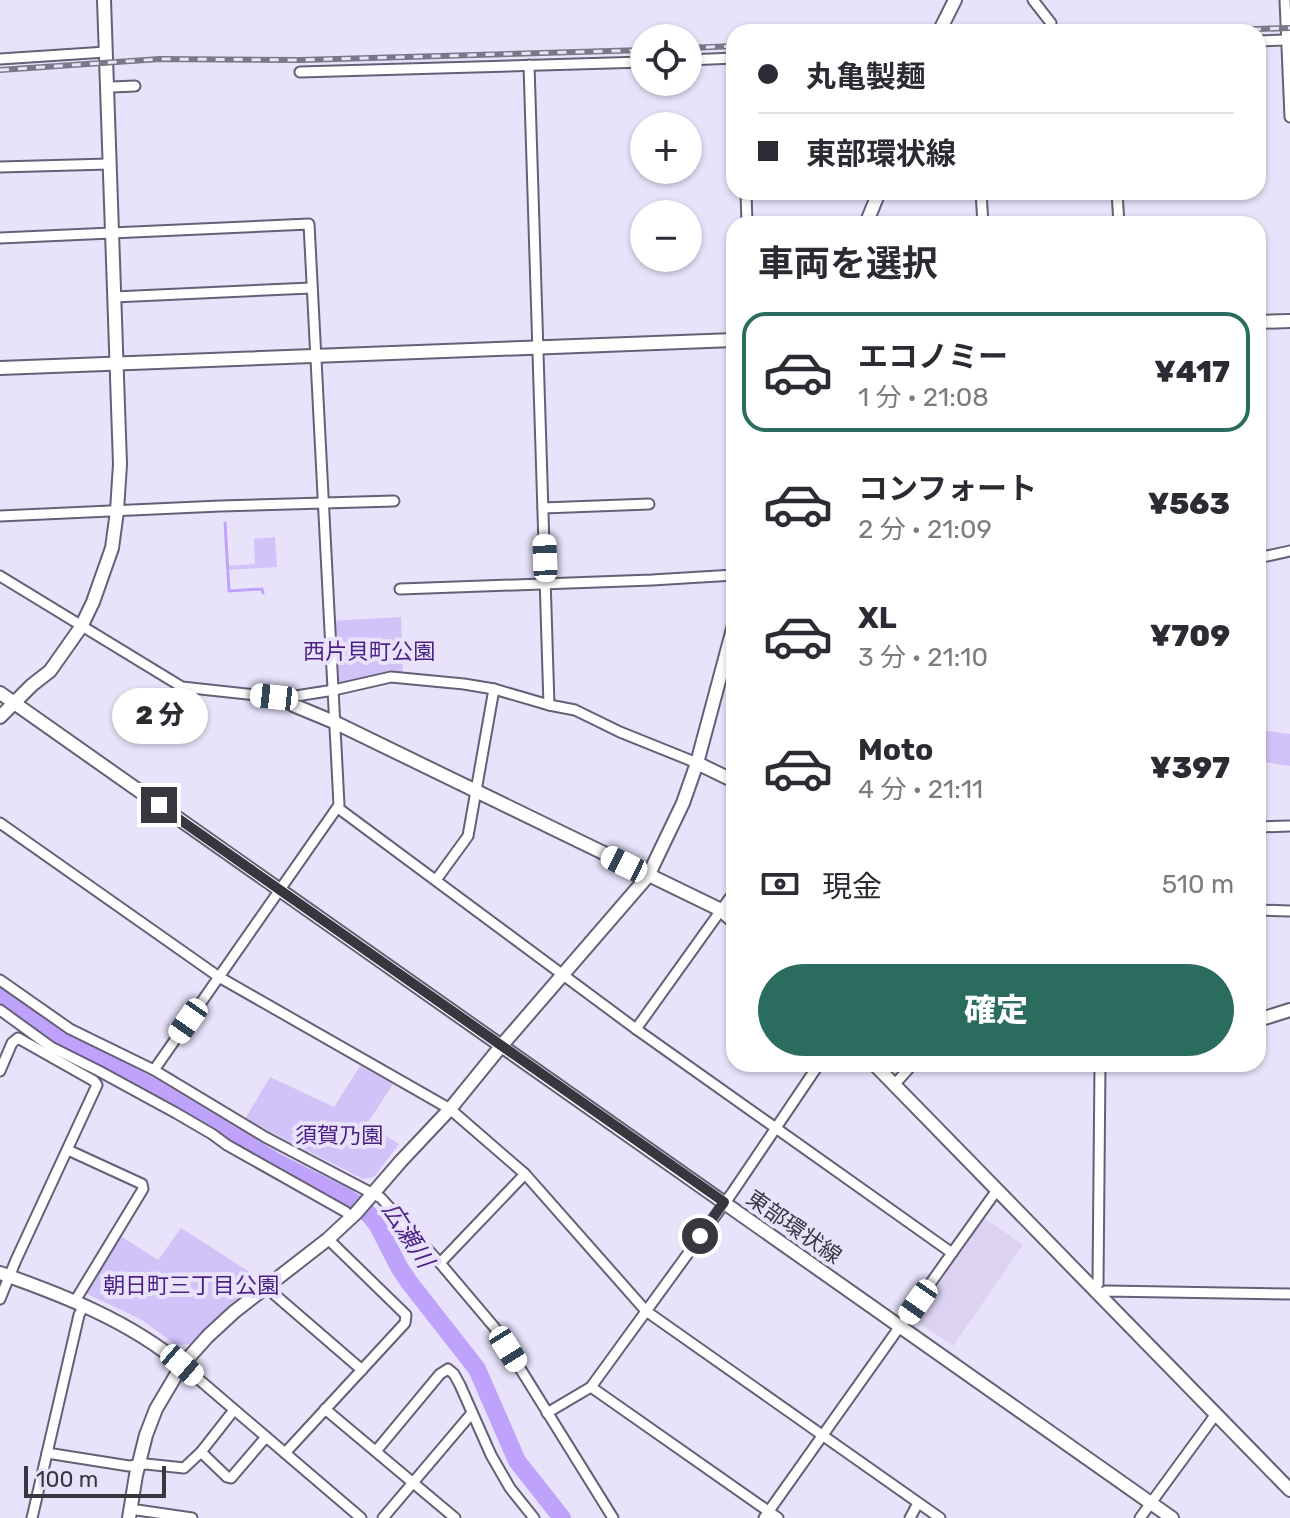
<!DOCTYPE html>
<html lang="ja">
<head>
<meta charset="utf-8">
<style>
  body { margin:0; font-family:Rubik,"Noto Sans JP",sans-serif; background:#f2f2f3; color:#2b2b33; height:100vh; display:flex; flex-direction:column; font-size:30px; white-space:nowrap }
  * { box-sizing:border-box; margin:0 }
  p { font-size:26px; color:#7c7c81 }
  .icon { flex:none; width:44px; height:44px; fill:none; stroke:currentColor; stroke-width:2; stroke-linecap:round; stroke-linejoin:round }
  .map { position:relative; flex:1; overflow:hidden }
  .panel { position:absolute; left:726px; top:216px; width:540px; height:856px; display:flex; flex-direction:column; background:#fff; border-radius:24px; box-shadow:0 2px 6px #0004 }
  .panel>* { flex:none }
  .hud { position:absolute; left:726px; top:24px; width:540px; height:176px; border-radius:24px; box-shadow:0 2px 6px #0004; display:grid; align-content:center; height:176px; padding:0 32px; background:#fff }
  .buttons { position:absolute; left:630px; top:24px; display:grid; gap:16px }
  .buttons a { display:grid; place-items:center; width:72px; height:72px; border-radius:50%; background:#fff; box-shadow:0 2px 6px #0004; font-size:40px }
  .scale { position:absolute; left:24px; bottom:20px; width:142px; box-sizing:border-box; padding-left:8px; border:4px solid #393640; border-top:0; font-size:22px; line-height:28px; white-space:nowrap; color:#393640; -webkit-text-stroke:6px #e9e2fb; paint-order:stroke }
  .end { position:absolute; width:36px; height:36px; margin:-18px; border:10px solid #393640; background:#fff; box-shadow:0 0 0 4px #fff }
  .from { border-radius:50% }
  .bubble { position:absolute; height:56px; border-radius:28px; background:#fff; box-shadow:0 2px 6px #0004; font-size:26px; font-weight:800; line-height:56px; text-align:center }
  .car { position:absolute; width:24px; height:48px; margin:-24px -12px; border-radius:10px; box-shadow:0 0 6px 2px #0007; background:linear-gradient(#fff 24%,#345 0 40%,#fff 0 76%,#345 0 86%,#fff 0) }
  .hud b { display:flex; align-items:center; gap:28px; height:76px; font-size:30px }
  .hud b+b { border-top:2px solid #e1e1e2 }
  .hud i { width:20px; height:20px; background:#2b2b33 }
  ul { padding:0; list-style:none }
  li { display:flex; align-items:center; gap:24px; height:120px; margin:0 16px 12px; padding:0 16px; border:4px solid transparent; border-radius:24px }
  li div { flex:1 }
  li b { display:block; font-size:30px }
  li em { font-style:normal; font-weight:800 }
  li.on { border-color:#2a6d5e }
  li>.icon { width:72px; height:72px; stroke-width:1.5 }
  h2 { padding:0 32px; font-size:36px; line-height:96px }
  .pay { display:flex; align-items:center; gap:20px; height:88px; padding:0 32px; font-size:30px }
  .pay p { margin-inline-start:auto }
  .action { display:flex; gap:16px; margin-top:auto; padding:16px 32px }
  .action a { flex:1; height:92px; border-radius:48px; background:#2a6d5e; color:#fff; font-size:32px; font-weight:800; line-height:92px; text-align:center }
  .map>svg:first-child { display:block }
</style>
</head>
<body>
<div class="map">
<svg width="1290" height="1518" viewBox="0 0 1290 1518">
  <rect width="100%" height="100%" fill="#e9e2fb"/>
  <polygon fill="#dcd3f3" points="984,1218 1023,1245 953,1346 914,1319"/>
  <g fill="#d1c2f8">
    <polygon points="275,537 277,567 228,570 228,566 255,564 254,539"/>
    <polygon points="401,617 403,678 334,690 330,621"/>
    <polygon points="1258,730 1290,734 1290,766 1258,761"/>
    <polygon points="360,1066 393,1084 367,1124 399,1144 374,1177 363,1179 245,1119 270,1077 334,1107"/>
    <polygon points="181,1228 262,1280 209,1324 190,1344 176,1345 142,1320 85,1293 119,1235 158,1260"/>
  </g>
  <g fill="none" stroke-linecap="round" stroke-linejoin="round">
    <polyline stroke="#bfa2fc" stroke-width="3" points="225,523 229,591 262,589 263,593"/>
    <polyline stroke="#bfa2fc" stroke-width="18" points="0,997 33,1021 68,1042 150,1086 276,1162 344,1196 365,1210 377,1224 399,1267 409,1282 477,1369 517,1461 562,1518"/>
    <defs>
      <g id="street">
        <polyline points="1033,0 1051,23"/>
        <polyline points="1285,0 1290,117"/>
        <polyline points="1258,41 1287,40"/>
        <polyline points="0,59 106,52"/>
        <polyline points="688,60 734,58"/>
        <polyline points="529,65 549,705"/>
        <polyline points="300,72 644,62"/>
        <polyline points="112,87 135,86"/>
        <polyline points="0,167 109,164"/>
        <polyline points="746,192 747,224"/>
        <polyline points="981,192 983,224"/>
        <polyline points="1117,192 1119,224"/>
        <polyline points="0,238 309,224 339,805 154,1070"/>
        <polyline points="114,297 311,288"/>
        <polyline points="543,508 649,504"/>
        <polyline points="0,516 220,506 394,501"/>
        <polyline points="1258,558 1290,551"/>
        <polyline points="0,576 182,687 283,698 334,690 391,677 464,684 494,689 549,705 575,710 620,732 697,763"/>
        <polyline points="400,589 652,580 734,575"/>
        <polyline points="338,808 636,1029 952,1253 997,1190"/>
        <polyline points="0,823 219,977 450,1109 525,1174 646,1311 940,1518"/>
        <polyline points="1258,827 1290,826"/>
        <polyline points="436,880 468,836 494,689"/>
        <polyline points="1258,910 1290,911"/>
        <polyline points="0,980 70,1029 154,1070 265,1137 381,1198 440,1263 495,1328 613,1518"/>
        <polyline points="0,1010 51,1047 99,1071 176,1113 212,1134 227,1145 346,1212"/>
        <polyline points="636,1029 734,892"/>
        <polyline points="0,1071 12,1043 18,1038 94,1081 97,1085 16,1260 0,1299"/>
        <polyline points="894,1085 913,1064"/>
        <polyline points="68,1150 142,1184 143,1189 75,1301"/>
        <polyline points="440,1263 525,1174"/>
        <polyline points="267,1288 362,1370"/>
        <polyline points="1094,1290 1098,1284 1100,1064"/>
        <polyline points="1099,1295 1106,1291 1290,1294"/>
        <polyline points="182,1365 285,1453 405,1323 406,1315 328,1239"/>
        <polyline points="591,1387 778,1518"/>
        <polyline points="325,1409 455,1518"/>
        <polyline points="547,1413 591,1387 732,1193 819,1064"/>
        <polyline points="376,1451 440,1374 448,1369 454,1374 460,1385 491,1455 510,1488 534,1518"/>
        <polyline points="201,1452 227,1477 231,1478 266,1437"/>
        <polyline points="47,1453 129,1466 146,1464 184,1468 201,1452 234,1410"/>
        <polyline points="285,1453 361,1518"/>
        <polyline points="130,1509 192,1518"/>
        <polyline points="32,1518 79,1315 84,1305"/>
        <polyline points="383,1518 472,1413"/>
        <polyline points="764,1518 952,1253"/>
        <polyline points="910,1518 918,1503"/>
        <polyline points="1140,1518 1216,1414"/>
      </g>
      <g id="secondary">
        <polyline points="939,32 955,0"/>
        <polyline points="866,224 879,192"/>
        <polyline points="1258,322 1290,321"/>
        <polyline points="0,368 734,340"/>
        <polyline points="0,693 1172,1518"/>
        <polyline points="283,698 293,705 334,722 721,910 734,922"/>
        <polyline points="0,717 32,685 50,671 81,627 93,602 112,548 117,511 120,464 104,0"/>
        <polyline points="697,763 734,781"/>
        <polyline points="1258,1020 1290,1010"/>
        <polyline points="874,1064 1290,1490"/>
        <path d="M0 1273C65 1296 129 1321 182 1365"/>
        <polyline points="129,1518 136,1475 146,1435 156,1409 182,1365 208,1336 234,1312 328,1239 356,1213 401,1161 450,1109 502,1045 648,876 683,803 697,763 734,625"/>
      </g>
    </defs>
    <use href="#street" stroke="#665f75" stroke-width="13"/>
    <use href="#secondary" stroke="#665f75" stroke-width="16"/>
    <use href="#street" stroke="#fff" stroke-width="9"/>
    <use href="#secondary" stroke="#fff" stroke-width="12"/>
    <defs>
      <g id="rail">
        <polyline points="1162,32 1290,28"/>
        <polyline points="688,48 734,46"/>
        <polyline points="0,70 160,59 300,60 644,50"/>
      </g>
    </defs>
    <use href="#rail" stroke="#7b7787" stroke-width="6"/>
    <use href="#rail" stroke="#e9e2fb" stroke-width="3" stroke-dasharray="9" stroke-linecap="butt"/>
  </g>
  <g fill="none" stroke-linecap="round" stroke-linejoin="round">
    <polyline stroke="#393640" stroke-width="10" points="159,805 724,1202 700,1236"/>
  </g>
  <g text-anchor="middle" dominant-baseline="central" stroke-width="8" stroke-linejoin="round" paint-order="stroke">
    <g font-size="22" fill="#4b1e84" stroke="#e9e2fb">
      <text x="369" y="651">西片貝町公園</text>
      <text x="339" y="1135">須賀乃園</text>
      <text x="191" y="1285">朝日町三丁目公園</text>
    </g>
    <g font-size="22" fill="#393640" stroke="#e9e2fb">
      <text transform="translate(794 1227) rotate(35)">東部環状線</text>
    </g>
    <g font-size="24" font-style="italic" fill="#4e2187" stroke="#e9e2fb">
      <text transform="translate(408 1235) rotate(57)">広瀬川</text>
    </g>
  </g>
</svg>
<div class="buttons">
<a><svg class="icon" aria-label="locate" viewBox="0 0 24 24"><circle cx="12" cy="12" r="6"/><path d="M12 2v4M12 18v4M2 12h4M18 12h4"/></svg></a>
<a>+</a>
<a>−</a>
</div>
<div class="scale">100 m</div>
<i class="end from" style="left:700px;top:1236px"></i>
<i class="end" style="left:159px;top:805px"></i>
<div class="bubble" style="left:112px;top:688px;width:96px">2 分</div>
<i class="car" style="left:545px;top:558px;rotate:358deg"></i>
<i class="car" style="left:274px;top:697px;rotate:276deg"></i>
<i class="car" style="left:624px;top:864px;rotate:296deg"></i>
<i class="car" style="left:188px;top:1021px;rotate:215deg"></i>
<i class="car" style="left:918px;top:1302px;rotate:215deg"></i>
<i class="car" style="left:508px;top:1349px;rotate:148deg"></i>
<i class="car" style="left:182px;top:1365px;rotate:131deg"></i>
<div class="hud">
<b><i class="from"></i>丸亀製麺</b>
<b><i></i>東部環状線</b>
</div>
<section class="panel">
<h2>車両を選択</h2>
<ul>
<li class="on"><svg class="icon" aria-label="car" viewBox="0 0 24 24"><path d="M5 17H2v-5l4-1 3-4h7l3 4 3 1v5h-3M9 17h6M6 11h13"/><circle cx="7" cy="17" r="2"/><circle cx="17" cy="17" r="2"/></svg><div><b>エコノミー</b><p>1 分 · 21:08</p></div><em>¥417</em></li>
<li><svg class="icon" aria-label="car" viewBox="0 0 24 24"><path d="M5 17H2v-5l4-1 3-4h7l3 4 3 1v5h-3M9 17h6M6 11h13"/><circle cx="7" cy="17" r="2"/><circle cx="17" cy="17" r="2"/></svg><div><b>コンフォート</b><p>2 分 · 21:09</p></div><em>¥563</em></li>
<li><svg class="icon" aria-label="car" viewBox="0 0 24 24"><path d="M5 17H2v-5l4-1 3-4h7l3 4 3 1v5h-3M9 17h6M6 11h13"/><circle cx="7" cy="17" r="2"/><circle cx="17" cy="17" r="2"/></svg><div><b>XL</b><p>3 分 · 21:10</p></div><em>¥709</em></li>
<li><svg class="icon" aria-label="car" viewBox="0 0 24 24"><path d="M5 17H2v-5l4-1 3-4h7l3 4 3 1v5h-3M9 17h6M6 11h13"/><circle cx="7" cy="17" r="2"/><circle cx="17" cy="17" r="2"/></svg><div><b>Moto</b><p>4 分 · 21:11</p></div><em>¥397</em></li>
</ul>
<div class="pay"><svg class="icon" aria-label="cash" viewBox="0 0 24 24"><path d="M3 7h18v10H3z"/><circle cx="12" cy="12" r="2"/></svg>現金<p>510 m</p></div>
<div class="action"><a>確定</a></div>
</section>
</div>
</body>
</html>
